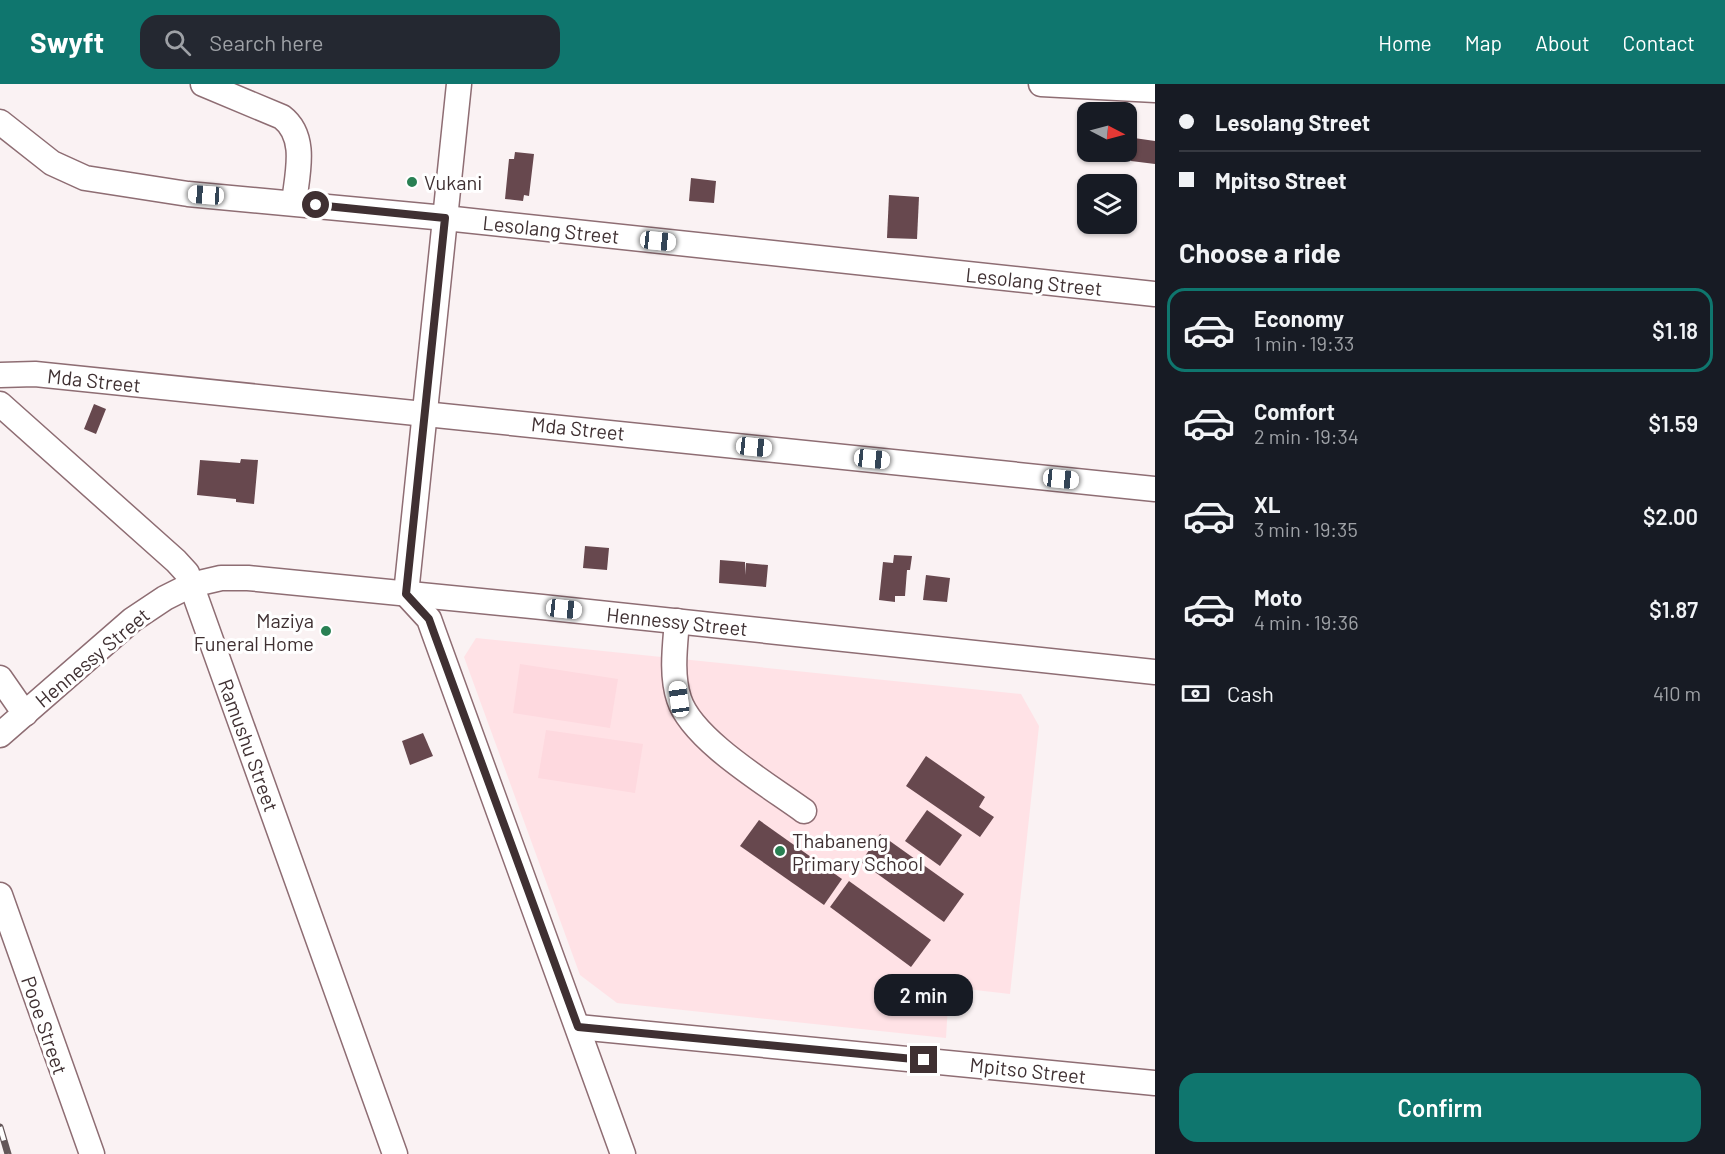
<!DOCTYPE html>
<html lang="en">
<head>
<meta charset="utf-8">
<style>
  body { margin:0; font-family:Barlow,sans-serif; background:#242831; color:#f1f3f6; height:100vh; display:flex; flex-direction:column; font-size:22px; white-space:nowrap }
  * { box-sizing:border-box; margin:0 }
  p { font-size:20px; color:#9ea1a6 }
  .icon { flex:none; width:33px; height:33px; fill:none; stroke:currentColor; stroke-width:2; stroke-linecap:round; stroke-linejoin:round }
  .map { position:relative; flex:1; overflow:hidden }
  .panel { display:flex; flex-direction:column; background:#171b24; width:570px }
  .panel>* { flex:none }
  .hud { display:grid; align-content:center; height:132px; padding:0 24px; background:#171b24 }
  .needle { width:39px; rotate:96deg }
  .tools { position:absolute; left:1077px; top:18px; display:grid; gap:12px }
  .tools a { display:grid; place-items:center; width:60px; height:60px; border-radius:12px; background:#171b24; box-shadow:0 2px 4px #0004; font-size:30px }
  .end { position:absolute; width:27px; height:27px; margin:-14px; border:8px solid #3f3032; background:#fff; box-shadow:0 0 0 3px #fff }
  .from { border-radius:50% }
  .bubble { position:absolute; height:42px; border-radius:18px; background:#171b24; box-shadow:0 2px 4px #0004; font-size:20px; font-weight:600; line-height:42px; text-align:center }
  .car { position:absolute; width:18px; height:36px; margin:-18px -9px; border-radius:8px; box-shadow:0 0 4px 2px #0007; background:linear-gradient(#fff 24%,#345 0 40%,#fff 0 76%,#345 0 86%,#fff 0) }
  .hud b { display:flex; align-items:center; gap:21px; height:57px; font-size:22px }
  .hud b+b { border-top:2px solid #363941 }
  .hud i { width:15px; height:15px; background:#f1f3f6 }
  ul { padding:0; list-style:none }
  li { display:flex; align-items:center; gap:18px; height:84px; margin:0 12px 9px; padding:0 12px; border:3px solid transparent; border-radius:18px }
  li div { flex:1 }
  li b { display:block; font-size:22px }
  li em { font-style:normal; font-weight:600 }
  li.on { border-color:#0f766e }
  li>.icon { width:54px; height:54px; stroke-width:1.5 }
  h2 { padding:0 24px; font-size:27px; line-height:72px }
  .pay { display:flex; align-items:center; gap:15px; height:66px; padding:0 24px; font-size:22px }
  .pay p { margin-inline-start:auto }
  .button { display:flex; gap:12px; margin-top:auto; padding:12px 24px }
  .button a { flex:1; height:69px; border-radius:18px; background:#0f766e; color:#fff; font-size:24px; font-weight:600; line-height:69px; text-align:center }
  header { display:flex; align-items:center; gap:36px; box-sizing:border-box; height:84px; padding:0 30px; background:#0f766e; color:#fff }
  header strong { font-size:28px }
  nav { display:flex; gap:33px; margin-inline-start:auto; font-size:21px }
  .search { width:420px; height:54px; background:#242831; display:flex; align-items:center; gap:15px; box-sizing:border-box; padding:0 21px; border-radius:18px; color:#9ea1a6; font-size:22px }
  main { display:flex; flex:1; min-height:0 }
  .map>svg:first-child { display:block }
</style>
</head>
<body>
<header>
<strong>Swyft</strong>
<div class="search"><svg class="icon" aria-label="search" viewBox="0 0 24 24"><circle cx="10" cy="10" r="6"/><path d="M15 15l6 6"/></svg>Search here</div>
<nav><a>Home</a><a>Map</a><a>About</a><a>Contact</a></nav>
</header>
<main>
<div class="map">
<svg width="1155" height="1070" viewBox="0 0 1155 1070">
  <rect width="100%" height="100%" fill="#faf2f3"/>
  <polygon fill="#ffe2e6" points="476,554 1021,610 1039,642 1010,910 949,903 946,954 617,919 580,891 464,573"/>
  <g fill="#fed9df">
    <polygon points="520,580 618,595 610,644 513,629"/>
    <polygon points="546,646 643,660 635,709 538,694"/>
  </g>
  <g fill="#67484e">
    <polygon points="1134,54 1155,57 1155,80 1131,77"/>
    <polygon points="515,68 534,70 529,112 524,111 523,117 505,115 509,75 514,75"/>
    <polygon points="691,94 716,97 714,119 689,117"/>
    <polygon points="889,111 919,113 917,155 887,154"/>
    <polygon points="94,320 106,325 96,350 84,345"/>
    <polygon points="241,375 258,376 254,420 236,418 236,415 197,411 200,376 240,379"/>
    <polygon points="585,462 609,464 607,486 583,484"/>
    <polygon points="894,471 912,472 910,486 907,486 905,512 895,512 895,518 879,516 883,478 893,479"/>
    <polygon points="720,476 745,478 745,491 746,479 768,481 766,503 719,499"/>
    <polygon points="926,491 950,494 947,518 923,516"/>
    <polygon points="423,649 433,672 410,681 402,657"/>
    <polygon points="926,672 985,713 979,723 994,733 980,753 906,702"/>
    <polygon points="927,726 962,751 940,782 905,757"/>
    <polygon points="759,736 842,795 824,821 740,762"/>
    <polygon points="880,750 964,810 944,838 861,778"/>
    <polygon points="849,797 931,856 911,883 830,823"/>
  </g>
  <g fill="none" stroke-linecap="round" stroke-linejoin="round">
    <defs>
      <g id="minor">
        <path d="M203 0 282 33C308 53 297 90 294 119"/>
        <polyline points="1041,0 1155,6"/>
        <polyline points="0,38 52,79 85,94 188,110 445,134 1155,210"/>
        <polyline points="0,291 35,290 1155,405"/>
        <polyline points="0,320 176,477 187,489 395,1070"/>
        <polyline points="406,510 429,535 434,549 623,1070"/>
        <polyline points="406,510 459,0"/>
        <path d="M677 537C675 562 671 591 679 615 692 656 770 702 804 727"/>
        <polyline points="0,594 25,630"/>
        <polyline points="0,651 132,536 165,514 191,501 221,494 248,494 542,523 1155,588"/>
        <polyline points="0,811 92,1070"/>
        <polyline points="578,943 1155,999"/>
      </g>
    </defs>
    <use href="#minor" stroke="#8e6d73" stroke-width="27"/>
    <use href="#minor" stroke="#fff" stroke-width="24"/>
    <defs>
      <polyline id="rail" points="0,1043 8,1070"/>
    </defs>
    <use href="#rail" stroke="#645759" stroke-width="7"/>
    <use href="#rail" stroke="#fff" stroke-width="4.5" stroke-dasharray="14" stroke-linecap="butt"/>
  </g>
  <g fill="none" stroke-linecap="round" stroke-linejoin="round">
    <polyline stroke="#3f3032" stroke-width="8" points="316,121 445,134 406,510 429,535 434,549 578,943 924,976"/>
  </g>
  <g fill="#298053" stroke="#fff" stroke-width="2">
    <circle cx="412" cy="98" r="6"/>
    <circle cx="326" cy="547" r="6"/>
    <circle cx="780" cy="767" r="6"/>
  </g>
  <g text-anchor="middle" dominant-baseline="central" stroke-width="6" stroke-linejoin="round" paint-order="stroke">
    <g font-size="20" fill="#3f3032" stroke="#fff" text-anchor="start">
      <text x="424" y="98">Vukani</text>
      <text x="314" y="536" text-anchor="end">Maziya<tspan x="314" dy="23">Funeral Home</tspan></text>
      <text x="792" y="756">Thabaneng<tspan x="792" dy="23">Primary School</tspan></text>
    </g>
    <g font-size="20" fill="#3f3032" stroke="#fff">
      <text transform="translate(551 145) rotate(6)">Lesolang Street</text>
      <text transform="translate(1034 197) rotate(6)">Lesolang Street</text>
      <text transform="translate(94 296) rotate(6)">Mda Street</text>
      <text transform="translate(578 344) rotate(6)">Mda Street</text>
      <text transform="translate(677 537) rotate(6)">Hennessy Street</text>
      <text transform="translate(92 573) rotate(-40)">Hennessy Street</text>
      <text transform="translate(249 661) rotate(70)">Ramushu Street</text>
      <text transform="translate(45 941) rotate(71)">Pooe Street</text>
      <text transform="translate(1028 986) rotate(6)">Mpitso Street</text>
    </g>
  </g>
</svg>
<div class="tools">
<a><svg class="needle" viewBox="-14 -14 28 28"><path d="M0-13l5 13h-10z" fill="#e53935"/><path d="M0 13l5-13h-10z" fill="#9ea1a6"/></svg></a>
<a><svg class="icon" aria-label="layers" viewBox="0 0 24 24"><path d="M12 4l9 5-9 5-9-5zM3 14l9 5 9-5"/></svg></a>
</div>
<i class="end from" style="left:316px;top:121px"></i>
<i class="end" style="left:924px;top:976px"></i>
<div class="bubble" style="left:874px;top:890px;width:99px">2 min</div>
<i class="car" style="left:206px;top:111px;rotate:274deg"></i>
<i class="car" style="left:658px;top:157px;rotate:96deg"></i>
<i class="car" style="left:754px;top:363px;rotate:96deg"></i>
<i class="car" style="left:872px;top:375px;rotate:96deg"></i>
<i class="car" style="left:1061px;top:395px;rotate:96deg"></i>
<i class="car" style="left:564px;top:525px;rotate:96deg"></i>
<i class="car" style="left:679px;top:615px;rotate:352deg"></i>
</div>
<section class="panel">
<div class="hud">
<b><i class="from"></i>Lesolang Street</b>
<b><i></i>Mpitso Street</b>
</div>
<h2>Choose a ride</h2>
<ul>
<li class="on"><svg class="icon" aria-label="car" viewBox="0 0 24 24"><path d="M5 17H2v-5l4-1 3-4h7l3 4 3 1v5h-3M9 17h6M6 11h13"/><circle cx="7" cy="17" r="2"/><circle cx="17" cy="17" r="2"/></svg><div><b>Economy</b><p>1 min · 19:33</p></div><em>$1.18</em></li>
<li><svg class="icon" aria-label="car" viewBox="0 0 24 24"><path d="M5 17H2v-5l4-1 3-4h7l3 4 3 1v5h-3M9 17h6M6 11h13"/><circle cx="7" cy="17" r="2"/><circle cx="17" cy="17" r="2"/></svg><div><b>Comfort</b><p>2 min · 19:34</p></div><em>$1.59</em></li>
<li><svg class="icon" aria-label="car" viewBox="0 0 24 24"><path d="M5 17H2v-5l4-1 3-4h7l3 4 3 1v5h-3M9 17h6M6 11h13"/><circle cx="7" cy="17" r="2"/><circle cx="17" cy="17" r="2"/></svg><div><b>XL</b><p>3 min · 19:35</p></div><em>$2.00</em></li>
<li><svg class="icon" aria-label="car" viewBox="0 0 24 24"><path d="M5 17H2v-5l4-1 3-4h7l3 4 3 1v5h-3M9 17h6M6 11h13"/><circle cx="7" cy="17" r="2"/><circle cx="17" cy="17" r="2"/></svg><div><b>Moto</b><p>4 min · 19:36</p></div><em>$1.87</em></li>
</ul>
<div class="pay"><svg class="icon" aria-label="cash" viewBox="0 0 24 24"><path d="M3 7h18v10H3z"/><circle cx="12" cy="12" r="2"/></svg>Cash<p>410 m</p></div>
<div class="button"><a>Confirm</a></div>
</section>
</main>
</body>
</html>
